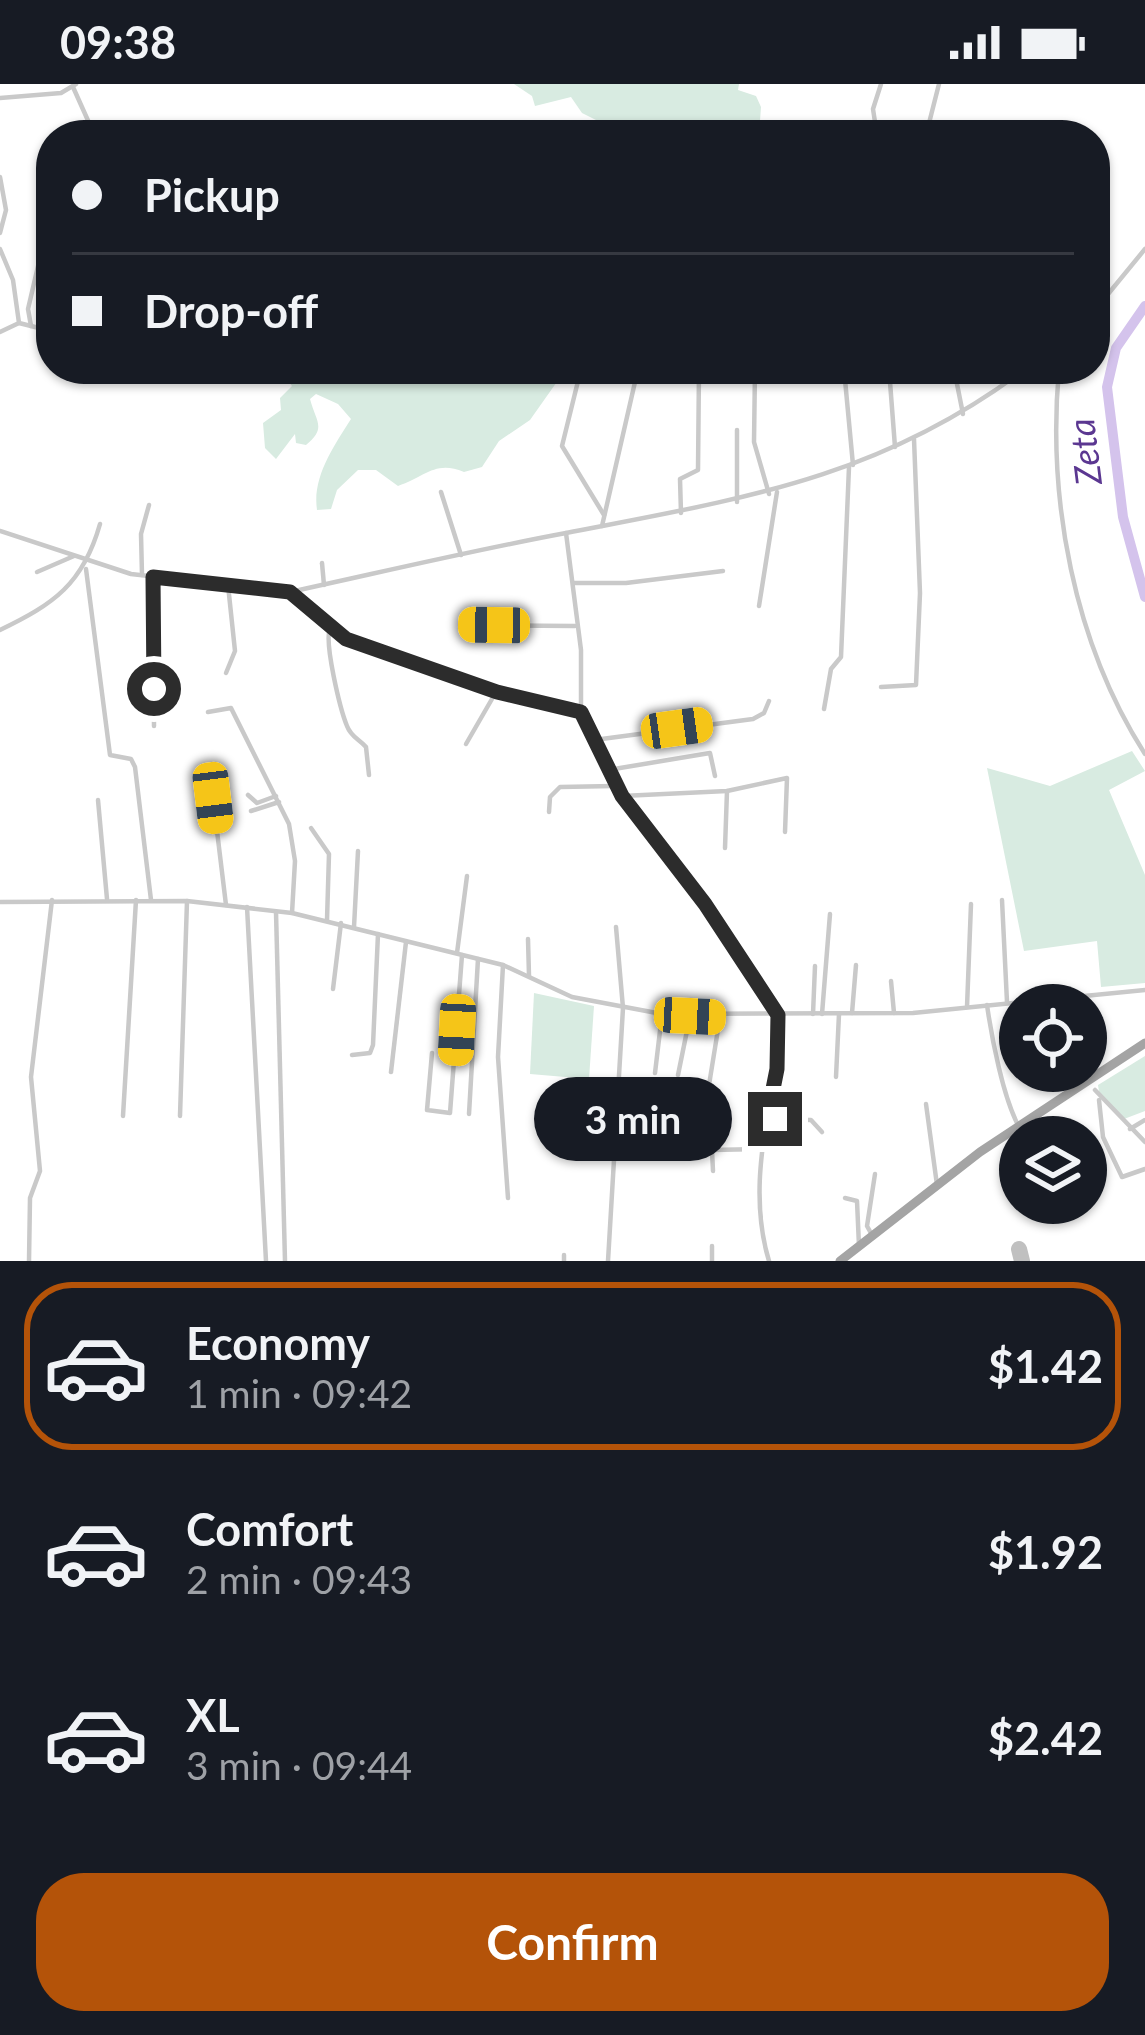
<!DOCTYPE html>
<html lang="en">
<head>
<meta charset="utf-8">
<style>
  body { margin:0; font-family:Lato,sans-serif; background:#20242c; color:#f1f3f6; height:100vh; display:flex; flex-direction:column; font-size:45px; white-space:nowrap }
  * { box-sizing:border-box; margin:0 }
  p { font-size:39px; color:#9ea1a6 }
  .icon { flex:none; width:66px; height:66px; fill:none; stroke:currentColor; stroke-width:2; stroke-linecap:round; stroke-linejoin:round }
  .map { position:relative; height:1177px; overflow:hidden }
  .side { display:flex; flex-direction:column; background:#171b24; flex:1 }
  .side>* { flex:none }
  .top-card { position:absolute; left:36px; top:36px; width:1074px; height:264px; border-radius:48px; box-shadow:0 3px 9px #0004; display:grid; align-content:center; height:264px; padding:0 36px; background:#171b24 }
  .controls { position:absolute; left:999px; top:900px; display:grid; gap:24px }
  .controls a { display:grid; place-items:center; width:108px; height:108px; border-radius:50%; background:#171b24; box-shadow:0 3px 9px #0004; font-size:60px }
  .end { position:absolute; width:54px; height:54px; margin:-27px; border:15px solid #2c2c2c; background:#fff; box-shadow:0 0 0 6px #fff }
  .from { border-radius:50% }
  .bubble { position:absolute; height:84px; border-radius:42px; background:#171b24; box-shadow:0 3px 9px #0004; font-size:39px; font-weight:700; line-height:84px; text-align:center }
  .car { position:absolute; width:36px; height:72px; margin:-36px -18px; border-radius:15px; box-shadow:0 0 9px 3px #0007; background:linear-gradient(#f5c518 24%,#345 0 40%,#f5c518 0 76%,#345 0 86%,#f5c518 0) }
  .top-card b { display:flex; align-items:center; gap:42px; height:114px; font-size:45px }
  .top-card b+b { border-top:3px solid #363941 }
  .top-card i { width:30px; height:30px; background:#f1f3f6 }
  ul { padding:21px 0 0; list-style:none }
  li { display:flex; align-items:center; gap:36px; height:168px; margin:0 24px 18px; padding:0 12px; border:6px solid transparent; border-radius:48px }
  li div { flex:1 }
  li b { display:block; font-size:45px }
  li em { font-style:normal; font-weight:700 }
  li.selected { border-color:#b45309 }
  li>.icon { width:108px; height:108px; stroke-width:1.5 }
  .action { display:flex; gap:24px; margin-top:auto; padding:24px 36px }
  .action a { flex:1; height:138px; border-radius:48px; background:#b45309; color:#fff; font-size:48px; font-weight:700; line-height:138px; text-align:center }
  .status { display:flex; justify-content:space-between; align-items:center; height:84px; padding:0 60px; background:#171b24; direction:ltr }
  .status svg { height:33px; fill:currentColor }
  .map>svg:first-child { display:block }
</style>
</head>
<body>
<div class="status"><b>09:38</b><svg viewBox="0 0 49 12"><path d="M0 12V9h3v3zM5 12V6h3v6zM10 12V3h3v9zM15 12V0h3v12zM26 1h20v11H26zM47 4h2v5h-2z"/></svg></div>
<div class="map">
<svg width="1145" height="1177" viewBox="0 0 1145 1177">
  <rect width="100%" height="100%" fill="#fff"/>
  <g fill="#d8ebe1">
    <polygon points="514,0 739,0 738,6 756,12 761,23 759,51 612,51 612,44 582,29 571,13 535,22 532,12"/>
    <path d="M279 285H566L530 336 499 357 482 383 464 388C435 376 425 393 398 402L376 386H358L337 406 331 425 317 426C312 393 334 362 351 335L338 320 316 310 310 315C316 338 327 344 306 361L296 359 295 350 276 375 265 364 263 339 281 326 280 314 292 302Z"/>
    <polygon points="1132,667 1145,687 1109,706 1145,791 1145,899 1101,903 1097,857 1024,867 987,684 1050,702"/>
    <polygon points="534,909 594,922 589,995 530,990"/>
    <polygon points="1145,972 1145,1027 1124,1035 1100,1014 1098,1001"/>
  </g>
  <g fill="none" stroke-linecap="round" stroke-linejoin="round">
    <polyline stroke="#d4c3ec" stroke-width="10" points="1145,222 1116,264 1107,303 1123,433 1145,513"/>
    <polyline stroke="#c0c0c0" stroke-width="16" points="1019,1165 1022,1177"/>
    <g stroke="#c9c9c9" stroke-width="4.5">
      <polyline points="73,3 90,41 180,44"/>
      <polyline points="0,14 61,9 76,0"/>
      <polyline points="877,51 873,25 881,0"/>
      <polyline points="926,51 939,0"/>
      <polyline points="0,93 6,126 0,149"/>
      <polyline points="0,165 13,196 19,239 0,248"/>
      <polyline points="1095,226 1145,165"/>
      <polyline points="19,239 51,247"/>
      <polyline points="31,242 28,225 39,178"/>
      <polyline points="581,285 562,362 604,431"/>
      <polyline points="755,285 754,358 769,410"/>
      <polyline points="844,285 853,381"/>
      <polyline points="889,285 895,363"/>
      <polyline points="954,285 963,330"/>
      <path d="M1059 285C1047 416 1074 559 1145 670"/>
      <polyline points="441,408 461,471"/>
      <polyline points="737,418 737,346"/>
      <polyline points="681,429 680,395 698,386 699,285"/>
      <polyline points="602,442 638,285"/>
      <polyline points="0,447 131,490 290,508 346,555 497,607 581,628 622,712 705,820 773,931"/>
      <polyline points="566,449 581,566 581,627"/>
      <polyline points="322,479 324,501"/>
      <polyline points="86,485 110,671 131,675 135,683 151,816"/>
      <polyline points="37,488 74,472"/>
      <polyline points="142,491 141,450 149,421"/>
      <polyline points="153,493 154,642"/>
      <polyline points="574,499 626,499 723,487"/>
      <path d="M290 508C382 488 474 466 566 449 740 415 879 395 1025 285"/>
      <polyline points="759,522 777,408"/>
      <polyline points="467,541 575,542"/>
      <path d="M330 545C324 558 340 625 347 642 351 653 359 655 366 663L369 691"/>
      <path d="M0 546C54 520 83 500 100 440"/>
      <polyline points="226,589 235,567 228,501"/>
      <polyline points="881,603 916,601 920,509 914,355"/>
      <polyline points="824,625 831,585 841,573 849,383"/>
      <polyline points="208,628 231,624 289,740 295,777 292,829"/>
      <polyline points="594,656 753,635 764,629 769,617"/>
      <polyline points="466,660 496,608"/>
      <polyline points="608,686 710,669 715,692"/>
      <polyline points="248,711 257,719 276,712"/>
      <polyline points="622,712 727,707 787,694 785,748"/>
      <polyline points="213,714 226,821"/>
      <polyline points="98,716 107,815"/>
      <polyline points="251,727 279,718"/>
      <polyline points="549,728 550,713 560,703 614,702"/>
      <polyline points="311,744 329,770 327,836"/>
      <polyline points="725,764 727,707"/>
      <polyline points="1002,816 1007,918"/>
      <polyline points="0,818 187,817 292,829 503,881 572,913 662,930 913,929 1145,906"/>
      <polyline points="247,823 266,1177"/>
      <polyline points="276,828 285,1177"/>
      <polyline points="354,843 358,767"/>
      <polyline points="528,855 529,892"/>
      <polyline points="457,869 467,792"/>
      <polyline points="503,881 498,973 508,1114"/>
      <polyline points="891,897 894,929"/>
      <polyline points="333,905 341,839"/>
      <path d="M987 921C992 956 1003 1012 1018 1041"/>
      <polyline points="967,923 971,820"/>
      <polyline points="852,929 856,881"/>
      <polyline points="813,930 815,882"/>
      <polyline points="822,930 830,830"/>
      <polyline points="432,969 427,1026 450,1029 462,871"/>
      <polyline points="352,971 370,969 373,961 378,850"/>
      <polyline points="1068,987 1084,994"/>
      <polyline points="391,988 406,858"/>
      <polyline points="655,989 662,930"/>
      <polyline points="678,991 690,932"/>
      <polyline points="836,993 839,930"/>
      <polyline points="709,1001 720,933"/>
      <polyline points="1095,1006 1145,1058"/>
      <polyline points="1099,1016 1103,1053 1122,1093 1145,1085"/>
      <polyline points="926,1020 937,1101"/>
      <polyline points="469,1030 478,875"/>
      <polyline points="123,1032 136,816"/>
      <polyline points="180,1032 187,817"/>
      <polyline points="767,1035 811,1036 822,1048"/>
      <polyline points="713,1043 712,1066 761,1065"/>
      <polyline points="1130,1045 1145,1036"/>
      <polyline points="712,1066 713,1087"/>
      <polyline points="845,1114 857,1117 859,1162"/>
      <polyline points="872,1151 867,1142 875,1090"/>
      <polyline points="712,1162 712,1177"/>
      <polyline points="29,1177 30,1114 40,1087 31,993 52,816"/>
      <polyline points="564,1177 564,1171"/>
      <polyline points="608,1177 623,924 616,843"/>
      <path d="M769 1177C744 1095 776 1015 779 931"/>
    </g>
    <polyline stroke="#a4a4a4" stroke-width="9" points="840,1177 980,1068 1145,959"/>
  </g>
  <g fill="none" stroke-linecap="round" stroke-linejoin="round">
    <polyline stroke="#2c2c2c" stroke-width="15" points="154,605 153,493 290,508 346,555 497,608 581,628 622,712 705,820 778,931 777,985 767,1035 775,1035"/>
  </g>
  <g text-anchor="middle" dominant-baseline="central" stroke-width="12" stroke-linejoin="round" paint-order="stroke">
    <g font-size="36" font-style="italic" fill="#5b3791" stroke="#fff">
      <text transform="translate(1084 368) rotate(-97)">Zeta</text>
    </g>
  </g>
</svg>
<div class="controls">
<a><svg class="icon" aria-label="locate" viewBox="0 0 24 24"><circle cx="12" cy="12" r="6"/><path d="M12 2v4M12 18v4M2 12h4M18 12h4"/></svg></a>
<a><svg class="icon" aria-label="layers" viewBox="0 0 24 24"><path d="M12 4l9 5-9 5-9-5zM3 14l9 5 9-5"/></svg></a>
</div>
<i class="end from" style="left:154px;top:605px"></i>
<i class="end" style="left:775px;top:1035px"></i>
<div class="bubble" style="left:534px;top:993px;width:198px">3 min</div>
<i class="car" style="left:494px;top:541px;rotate:271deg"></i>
<i class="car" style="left:677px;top:644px;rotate:82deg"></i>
<i class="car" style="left:213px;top:714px;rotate:173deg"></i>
<i class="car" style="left:690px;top:932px;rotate:93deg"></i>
<i class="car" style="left:457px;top:946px;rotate:183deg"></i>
<div class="top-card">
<b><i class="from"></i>Pickup</b>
<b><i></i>Drop-off</b>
</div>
</div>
<section class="side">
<ul>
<li class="selected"><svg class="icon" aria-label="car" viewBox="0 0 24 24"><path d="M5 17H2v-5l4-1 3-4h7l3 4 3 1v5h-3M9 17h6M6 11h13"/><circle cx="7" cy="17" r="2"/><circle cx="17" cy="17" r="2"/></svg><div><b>Economy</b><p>1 min · 09:42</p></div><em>$1.42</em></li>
<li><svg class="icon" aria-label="car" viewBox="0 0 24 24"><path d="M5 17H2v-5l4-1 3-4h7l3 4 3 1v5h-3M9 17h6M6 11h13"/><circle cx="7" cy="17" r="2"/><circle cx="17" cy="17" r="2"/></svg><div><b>Comfort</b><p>2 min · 09:43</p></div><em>$1.92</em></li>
<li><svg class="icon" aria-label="car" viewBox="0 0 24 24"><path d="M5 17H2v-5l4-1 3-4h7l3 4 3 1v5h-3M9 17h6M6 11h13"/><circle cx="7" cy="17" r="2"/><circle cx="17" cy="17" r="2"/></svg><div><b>XL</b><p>3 min · 09:44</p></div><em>$2.42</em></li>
</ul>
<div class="action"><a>Confirm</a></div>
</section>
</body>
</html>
